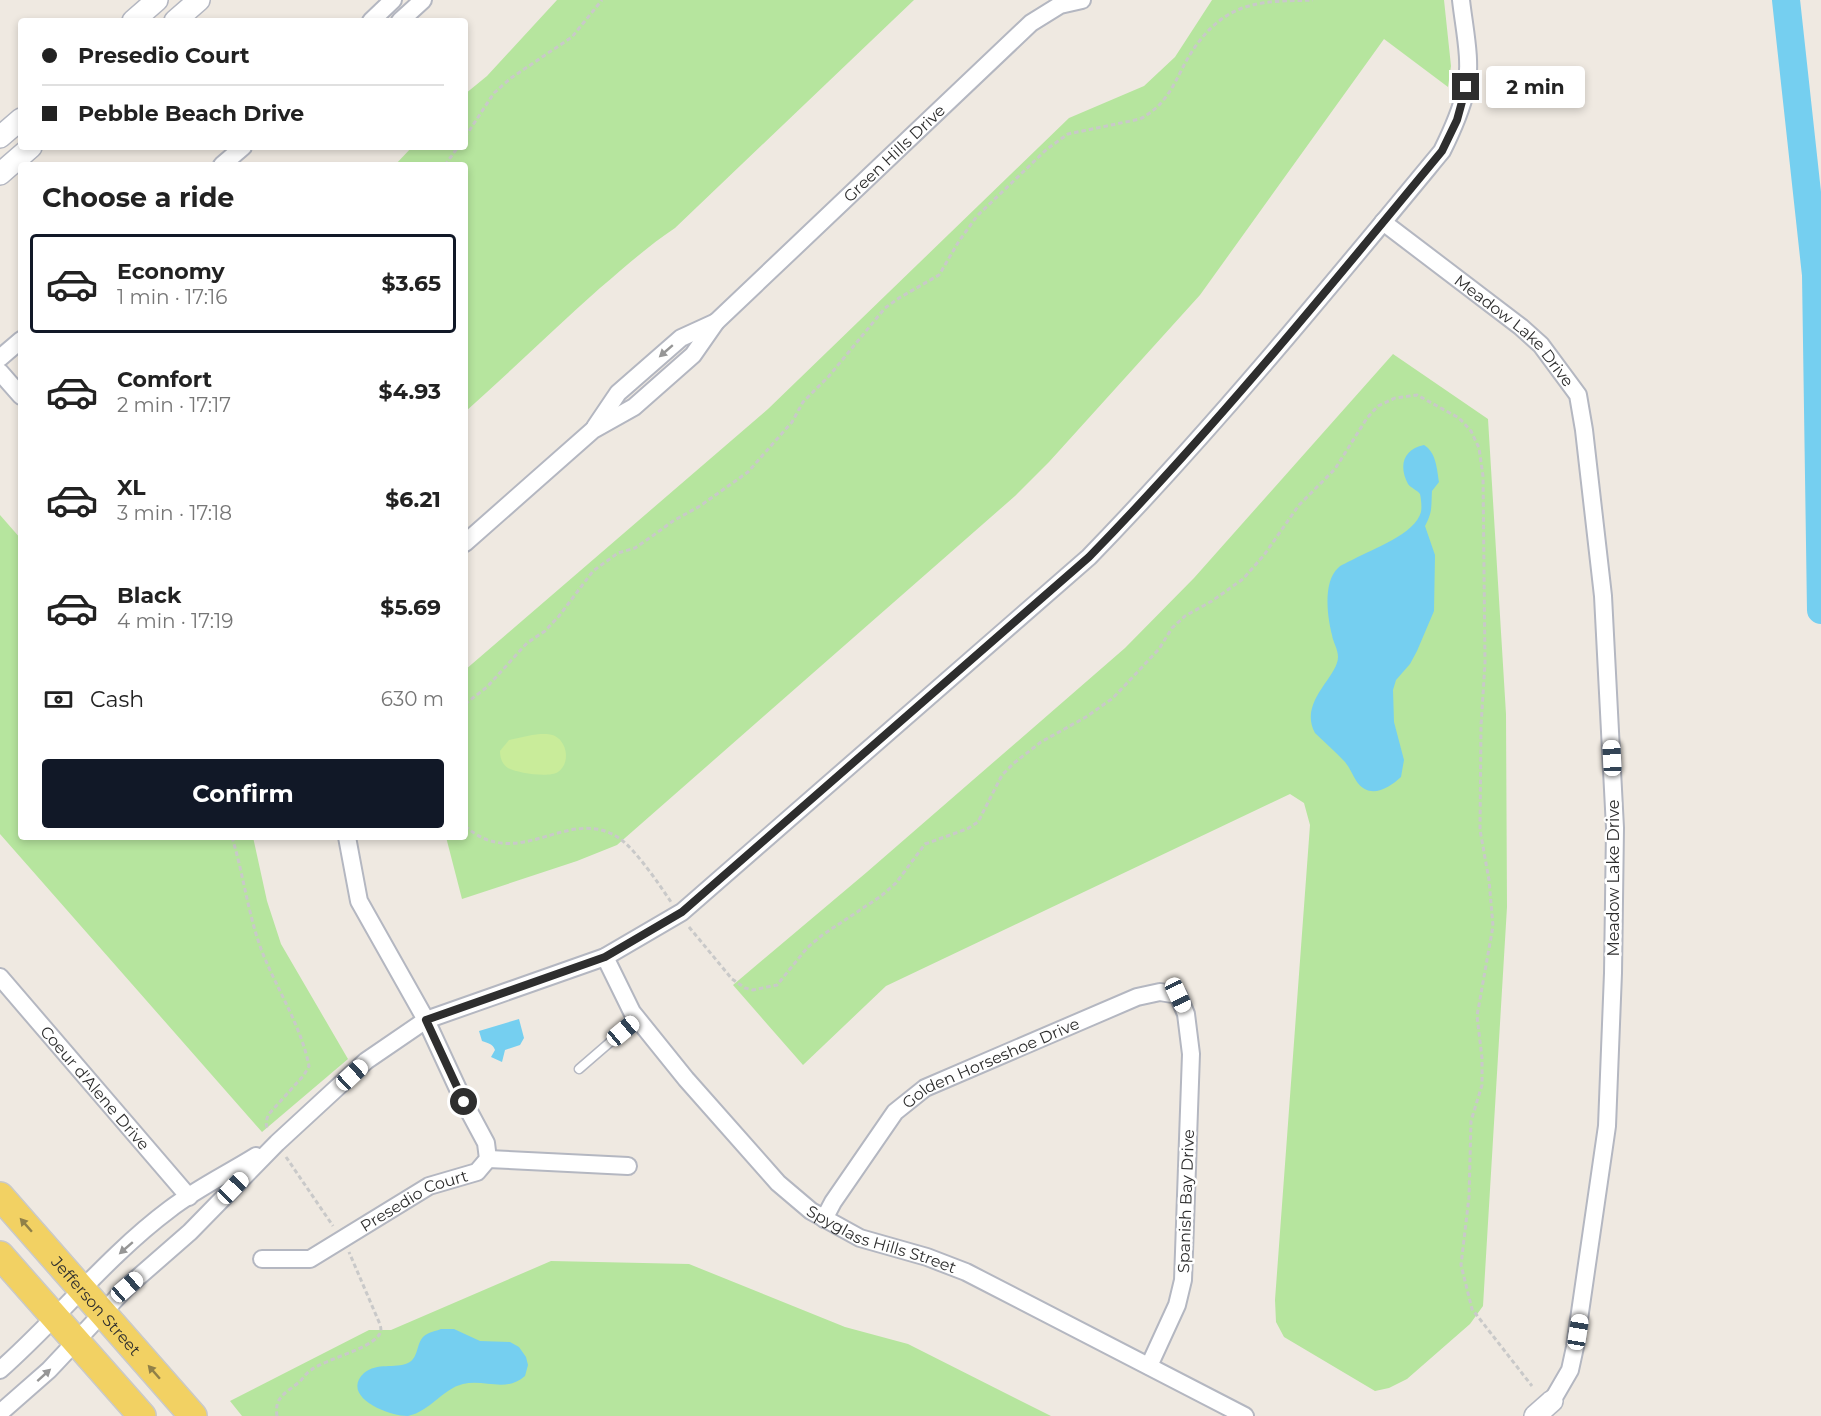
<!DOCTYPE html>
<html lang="en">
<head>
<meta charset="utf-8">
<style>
  body { margin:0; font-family:Montserrat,sans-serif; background:#f6f6f6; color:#222; height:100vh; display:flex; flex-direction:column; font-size:22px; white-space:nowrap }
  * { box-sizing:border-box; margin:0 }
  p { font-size:20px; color:#767676 }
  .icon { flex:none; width:33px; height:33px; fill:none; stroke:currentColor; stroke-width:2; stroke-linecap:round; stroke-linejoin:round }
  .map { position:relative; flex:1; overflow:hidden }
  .side { position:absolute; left:18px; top:162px; width:450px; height:678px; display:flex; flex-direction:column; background:#fff; border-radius:6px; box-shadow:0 3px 9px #0003 }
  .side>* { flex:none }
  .guide { position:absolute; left:18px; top:18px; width:450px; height:132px; border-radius:6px; box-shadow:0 3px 9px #0003; display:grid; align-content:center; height:132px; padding:0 24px; background:#fff }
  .end { position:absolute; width:27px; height:27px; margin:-14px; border:8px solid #2e2e2e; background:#fff; box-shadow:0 0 0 3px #fff }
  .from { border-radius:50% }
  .bubble { position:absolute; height:42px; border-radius:6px; background:#fff; box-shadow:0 3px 9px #0003; font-size:20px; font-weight:700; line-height:42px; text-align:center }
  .car { position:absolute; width:18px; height:36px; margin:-18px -9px; border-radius:8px; box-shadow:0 0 4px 2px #0007; background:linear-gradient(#fff 24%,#345 0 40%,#fff 0 76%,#345 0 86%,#fff 0) }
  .guide b { display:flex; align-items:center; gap:21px; height:57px; font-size:22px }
  .guide b+b { border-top:2px solid #e0e0e0 }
  .guide i { width:15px; height:15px; background:#222 }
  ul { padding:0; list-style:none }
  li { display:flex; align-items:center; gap:18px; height:99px; margin:0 12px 9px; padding:0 12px; border:3px solid transparent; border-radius:6px }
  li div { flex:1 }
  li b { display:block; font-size:22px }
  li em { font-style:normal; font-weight:700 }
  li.current { border-color:#111827 }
  li>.icon { width:54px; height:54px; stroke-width:1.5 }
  h2 { padding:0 24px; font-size:27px; line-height:72px }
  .pay { display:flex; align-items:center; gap:15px; height:66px; padding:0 24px; font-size:22px }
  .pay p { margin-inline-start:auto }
  .button { display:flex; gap:12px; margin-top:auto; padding:12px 24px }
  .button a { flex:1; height:69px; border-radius:6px; background:#111827; color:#fff; font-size:24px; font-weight:700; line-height:69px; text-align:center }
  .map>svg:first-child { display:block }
</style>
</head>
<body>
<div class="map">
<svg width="1821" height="1416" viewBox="0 0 1821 1416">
  <rect width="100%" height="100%" fill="#efe9e1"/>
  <g fill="#b6e59e">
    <path d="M557 0H914L675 228C648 246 625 267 600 288 554 329 511 371 465 412V165H395L412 147H465V94L487 76Z"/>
    <polygon points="1212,0 1444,0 1451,66 1448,87 1384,39 1200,295 1049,462 1015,496 617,845 577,861 462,899 446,837 465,837 465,670 768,409 1069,118 1144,86 1175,57"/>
    <polygon points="1393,354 1488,419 1506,714 1507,907 1483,1306 1470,1324 1407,1379 1389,1388 1375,1391 1284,1337 1276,1322 1275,1300 1310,825 1304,803 1290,794 886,986 803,1065 733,985 867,872 1125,648 1194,578"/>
    <polygon points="0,515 21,539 21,837 253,837 267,901 281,944 348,1059 262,1132 0,834"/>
    <polygon points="551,1261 689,1264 845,1327 908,1344 1051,1416 242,1416 230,1401 369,1330 391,1330"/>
  </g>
  <path fill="#c9ec9a" d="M532 735C539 734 549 733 555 736 568 743 570 764 558 772 549 778 517 773 508 768 502 764 500 758 500 751L509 740Z"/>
  <g fill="#75cff0">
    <path d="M1424 445C1436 452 1437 469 1439 482L1432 491C1431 506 1433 511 1425 526L1435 555 1434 611 1417 651 1410 664 1396 680 1393 690 1394 722 1404 760 1401 777C1389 788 1370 800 1357 782 1353 776 1350 768 1345 762 1336 752 1325 743 1315 733 1298 702 1338 677 1338 657 1338 649 1333 642 1332 635 1327 616 1323 582 1338 568 1342 564 1349 562 1354 559 1373 549 1415 534 1421 512 1422 506 1421 499 1420 494 1417 490 1411 488 1408 484 1398 465 1404 449 1424 445Z"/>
    <path d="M519 1019 524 1038 520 1045 505 1050 502 1062 491 1057 495 1050C493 1044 488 1043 482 1041L479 1031Z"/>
    <path d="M441 1329H454L480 1341 510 1342 519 1347 526 1357 528 1365 525 1376C506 1393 485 1379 463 1384 442 1389 431 1411 408 1416 387 1416 340 1396 364 1373 377 1362 395 1369 408 1363 419 1358 416 1343 424 1336 429 1332 436 1331 441 1329Z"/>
  </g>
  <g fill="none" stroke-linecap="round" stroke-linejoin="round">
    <polyline stroke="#75cff0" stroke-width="28" points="1786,0 1816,275 1821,610"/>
    <defs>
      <polyline id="service" points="579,1069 638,1018"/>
      <g id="minor">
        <polyline points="371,21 393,0"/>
        <polyline points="400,21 423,0"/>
        <polyline points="222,165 243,147"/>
        <path id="s1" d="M1383 222 1521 327 1541 345 1578 395 1584 430 1603 596 1615 828 1613 973 1607 1126 1575 1347 1570 1370 1552 1401"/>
        <polyline points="0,358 21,340"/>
        <polyline points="0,372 21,396"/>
        <polyline points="595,427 618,393 681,338 716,322"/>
        <path id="s2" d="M465 543 593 430 634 407 693 355 716 322 1031 23 1060 5 1082 0"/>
        <path id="s3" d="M605 957 632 1012 686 1079 778 1183 811 1211 860 1238 927 1257 966 1272 1245 1416"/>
        <path id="s4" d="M0 977 189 1197"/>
        <polyline points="488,1159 628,1166"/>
        <path id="s5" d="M824 1219 833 1202 895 1112 925 1088 1137 997 1160 992 1178 995 1186 1014 1191 1054 1183 1280 1177 1305 1149 1366"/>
        <path id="s6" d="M262 1259H310L429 1186 477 1172 488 1159 486 1143 464 1102 426 1020 359 901 347 837"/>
        <path d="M0 1370C58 1319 107 1256 170 1209 196 1189 227 1174 256 1156"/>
        <path d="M0 1413 49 1370 127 1287 190 1232 277 1143 366 1061 426 1020 605 957 682 912 1089 557C1214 428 1328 289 1442 151 1452 131 1461 111 1466 89 1472 61 1464 28 1461 0"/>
      </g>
      <g id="tertiary">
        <polyline points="133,21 157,0"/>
        <polyline points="175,21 199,0"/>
        <polyline points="0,137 21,119"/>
        <polyline points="0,174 31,147"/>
        <polyline points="1535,1416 1552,1401"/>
      </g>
      <g id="primary">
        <path id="s7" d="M0 1196 193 1416"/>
        <polyline points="0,1255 142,1416"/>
      </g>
    </defs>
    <use href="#service" stroke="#b4b7c1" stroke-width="11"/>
    <use href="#minor" stroke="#b4b7c1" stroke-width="20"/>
    <use href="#tertiary" stroke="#b4b7c1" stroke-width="24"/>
    <use href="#primary" stroke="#c9c9c9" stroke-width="30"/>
    <g stroke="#c9c9c9" stroke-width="3" stroke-dasharray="4.5 3" stroke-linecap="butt">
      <polyline points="465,137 494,93 511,78 572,37 602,0"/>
      <polyline points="445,165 458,147"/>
      <path d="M465 704 487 687 527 643 545 631 559 616 593 571 618 553 635 548 651 537 673 521 700 506 748 472 792 422 803 402 829 376 885 308 899 298 939 275 959 241 977 216 1047 149 1068 134 1140 119C1163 107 1172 89 1183 67 1197 40 1218 14 1249 6 1269 0 1292 1 1313 0"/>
      <path d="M465 826C519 874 568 804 619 838 636 850 659 884 671 902"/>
      <path d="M232 837C244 876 248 916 263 954 278 991 301 1026 309 1066L304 1075 268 1115 266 1122 267 1129"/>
      <polyline points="689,927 732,979 745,988 753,990 777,985 807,948 821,936 881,896 896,883 925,844 967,829 978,822 1002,775 1014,763 1041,742 1086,717 1113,698 1159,649 1172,628 1185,616 1212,601 1243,579 1264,555 1299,505 1335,469 1367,418 1378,406 1395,398 1417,395 1459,418 1471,431 1479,448 1483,476 1485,663 1481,726 1480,830 1489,880 1493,926 1477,1016 1482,1058 1482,1085 1471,1121 1469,1197 1461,1265 1472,1309 1532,1386"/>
      <polyline points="286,1157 333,1226"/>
      <path d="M277 1416C274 1397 286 1393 298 1383 303 1379 306 1373 311 1370 328 1358 368 1350 379 1335 382 1331 381 1327 379 1322L349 1252"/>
    </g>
    <use href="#service" stroke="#fff" stroke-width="8"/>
    <use href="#minor" stroke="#fff" stroke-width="16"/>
    <use href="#tertiary" stroke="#fff" stroke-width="21"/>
    <use href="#primary" stroke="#f2d163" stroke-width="27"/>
  </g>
  <defs><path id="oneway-solid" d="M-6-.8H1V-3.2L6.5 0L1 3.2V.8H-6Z" transform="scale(1.5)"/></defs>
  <g fill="#969696">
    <use href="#oneway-solid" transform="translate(666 351) rotate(139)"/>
    <use href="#oneway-solid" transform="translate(126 1248) rotate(139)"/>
    <use href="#oneway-solid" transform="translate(44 1375) rotate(-42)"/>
  </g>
  <g fill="#908048">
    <use href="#oneway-solid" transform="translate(26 1225) rotate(-131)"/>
    <use href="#oneway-solid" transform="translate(154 1372) rotate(-131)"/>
  </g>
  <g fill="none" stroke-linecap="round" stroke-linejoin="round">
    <path stroke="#2e2e2e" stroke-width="8" d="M464 1102 426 1020 605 957 682 912 1089 557C1214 429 1328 289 1442 151L1457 120 1466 87"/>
  </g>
  <g text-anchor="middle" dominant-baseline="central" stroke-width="5" stroke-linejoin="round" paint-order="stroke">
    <g font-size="16" fill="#2e2e2e" stroke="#fff">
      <text stroke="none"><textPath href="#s2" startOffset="582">Green Hills Drive</textPath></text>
      <text stroke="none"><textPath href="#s1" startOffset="171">Meadow Lake Drive</textPath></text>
      <text transform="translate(1613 878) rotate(-90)">Meadow Lake Drive</text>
      <text stroke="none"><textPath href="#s5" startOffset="237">Golden Horseshoe Drive</textPath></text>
      <text stroke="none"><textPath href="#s4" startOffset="146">Coeur d'Alene Drive</textPath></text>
      <text transform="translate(1186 1201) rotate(-88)">Spanish Bay Drive</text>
      <text stroke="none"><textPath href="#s6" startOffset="168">Presedio Court</textPath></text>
      <text stroke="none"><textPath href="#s3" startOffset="406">Spyglass Hills Street</textPath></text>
      <text stroke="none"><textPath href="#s7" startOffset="146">Jefferson Street</textPath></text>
    </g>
  </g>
</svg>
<i class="end from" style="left:464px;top:1102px"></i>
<i class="end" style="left:1466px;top:87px"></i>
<div class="bubble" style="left:1486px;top:66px;width:99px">2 min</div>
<i class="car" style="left:1612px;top:758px;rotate:357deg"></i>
<i class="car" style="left:1178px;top:995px;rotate:155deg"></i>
<i class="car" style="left:623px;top:1031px;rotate:50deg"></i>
<i class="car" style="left:352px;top:1075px;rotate:47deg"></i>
<i class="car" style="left:233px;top:1188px;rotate:44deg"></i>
<i class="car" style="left:127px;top:1287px;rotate:49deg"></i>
<i class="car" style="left:1578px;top:1332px;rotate:9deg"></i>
<div class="guide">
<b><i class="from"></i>Presedio Court</b>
<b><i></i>Pebble Beach Drive</b>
</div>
<section class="side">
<h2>Choose a ride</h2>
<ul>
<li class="current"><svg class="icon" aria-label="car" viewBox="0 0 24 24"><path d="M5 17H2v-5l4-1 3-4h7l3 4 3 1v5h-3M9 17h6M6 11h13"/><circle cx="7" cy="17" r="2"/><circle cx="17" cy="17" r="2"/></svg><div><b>Economy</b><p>1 min · 17:16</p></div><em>$3.65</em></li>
<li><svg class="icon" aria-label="car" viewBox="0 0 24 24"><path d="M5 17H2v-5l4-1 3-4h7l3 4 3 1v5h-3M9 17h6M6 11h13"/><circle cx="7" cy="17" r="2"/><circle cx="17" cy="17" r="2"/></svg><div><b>Comfort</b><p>2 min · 17:17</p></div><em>$4.93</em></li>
<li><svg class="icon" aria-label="car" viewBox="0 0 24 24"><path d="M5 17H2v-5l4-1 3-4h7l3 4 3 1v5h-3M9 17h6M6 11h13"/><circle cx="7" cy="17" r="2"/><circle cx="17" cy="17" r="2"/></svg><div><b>XL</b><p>3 min · 17:18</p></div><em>$6.21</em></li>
<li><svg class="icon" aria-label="car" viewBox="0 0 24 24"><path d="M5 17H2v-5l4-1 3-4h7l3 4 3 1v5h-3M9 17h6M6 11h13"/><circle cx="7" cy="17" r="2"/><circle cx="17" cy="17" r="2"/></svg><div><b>Black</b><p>4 min · 17:19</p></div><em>$5.69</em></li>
</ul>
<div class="pay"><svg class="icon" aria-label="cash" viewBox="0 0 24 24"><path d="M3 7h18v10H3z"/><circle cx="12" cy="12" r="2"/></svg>Cash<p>630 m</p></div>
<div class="button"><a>Confirm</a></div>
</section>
</div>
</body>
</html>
